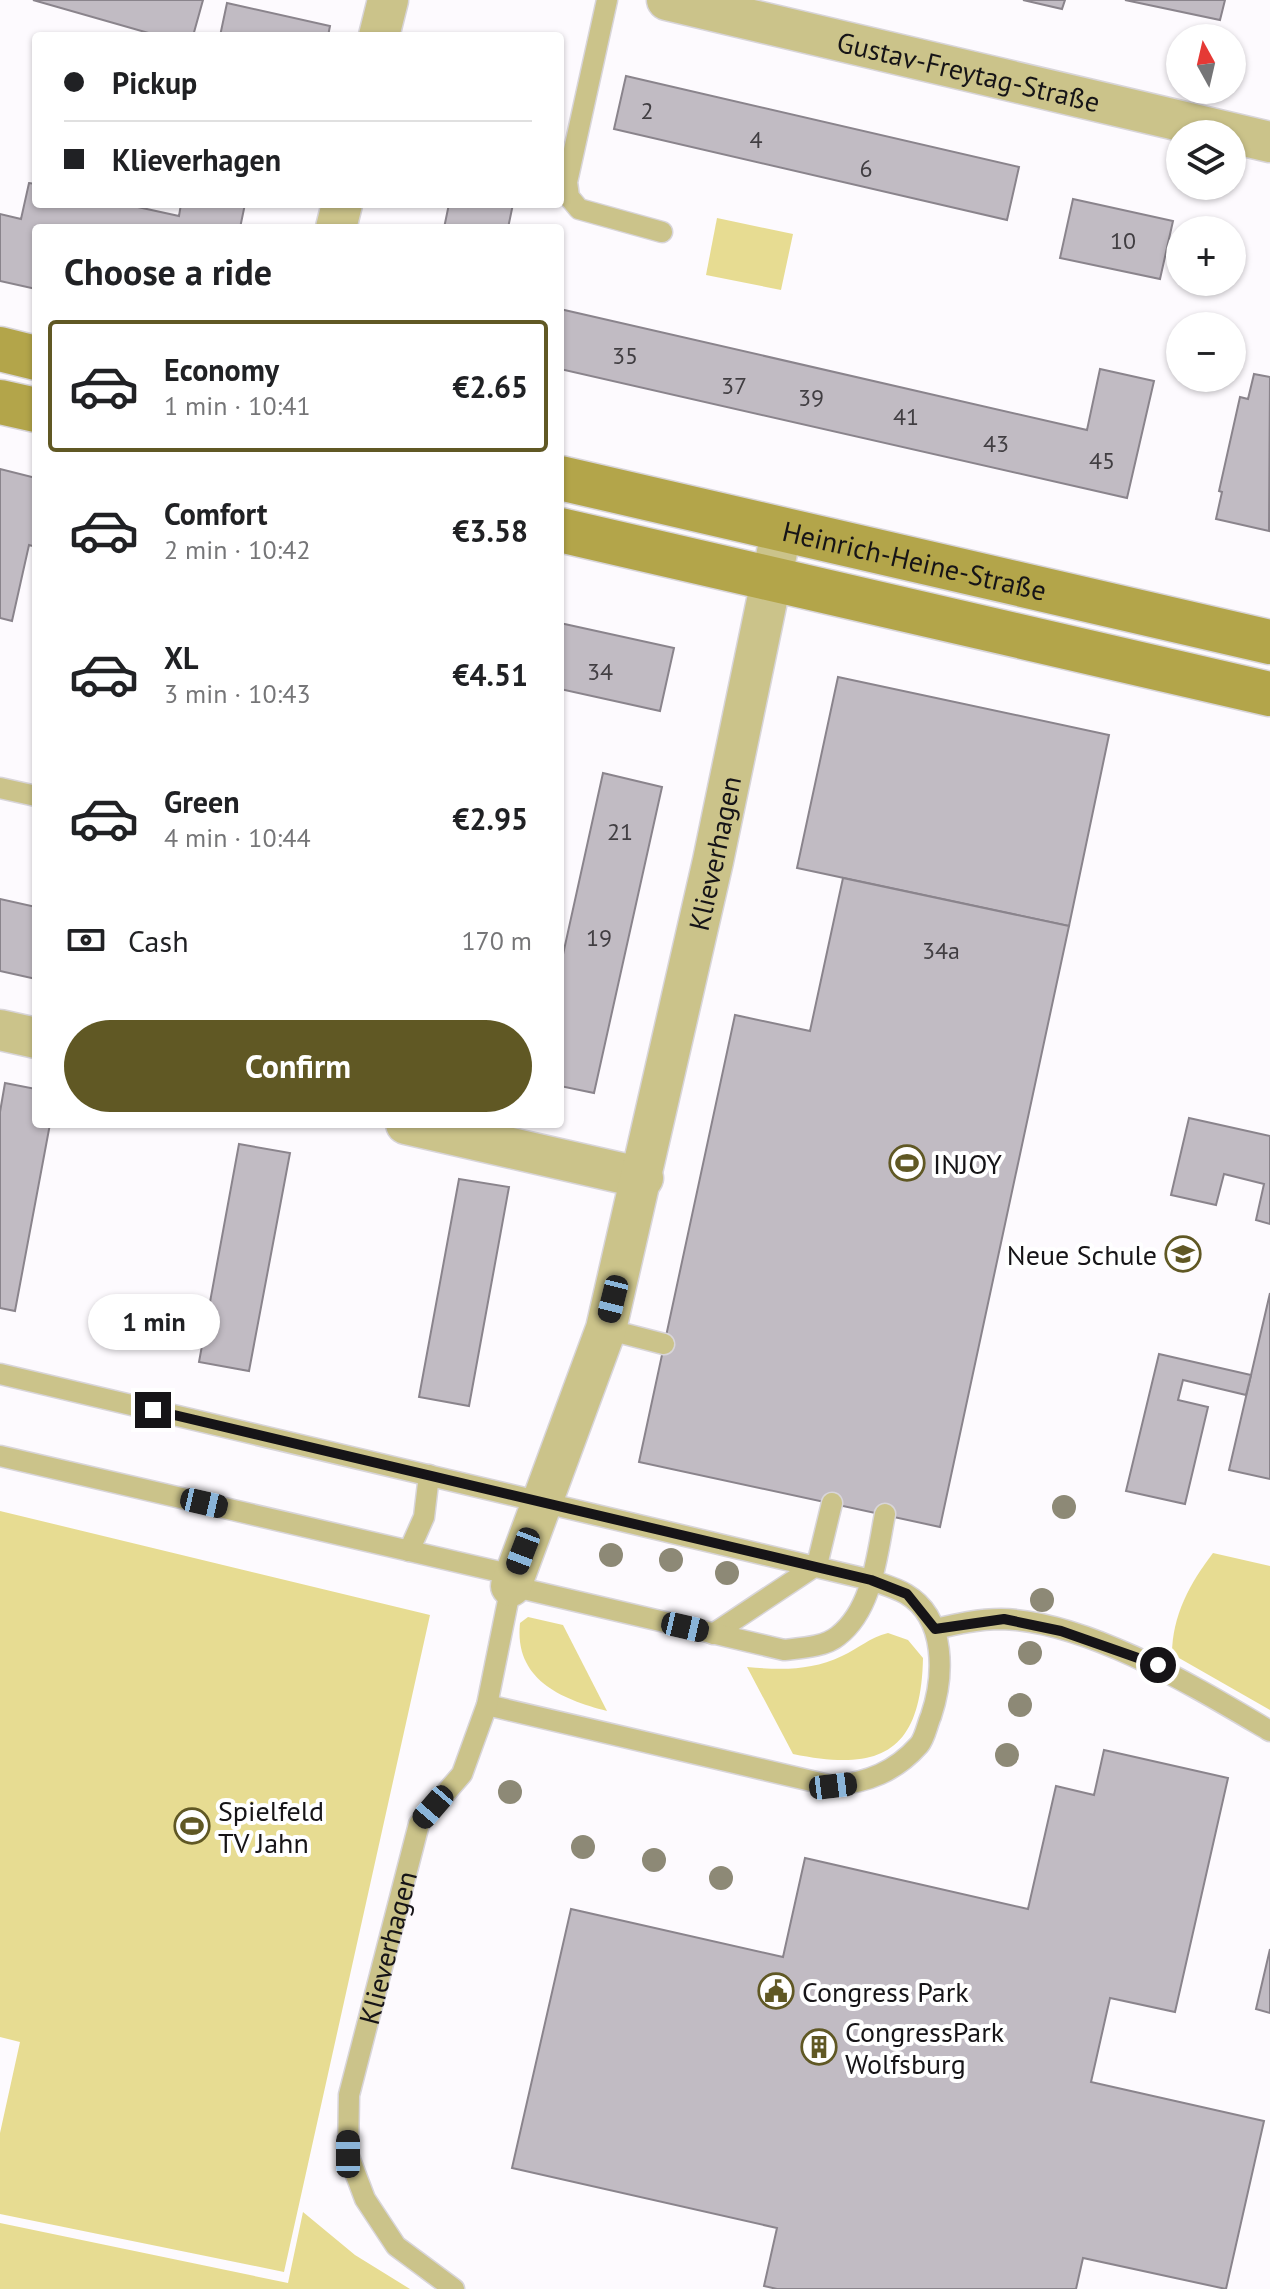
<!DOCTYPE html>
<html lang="en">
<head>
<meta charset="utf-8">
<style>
  body { margin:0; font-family:"PT Sans",sans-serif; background:#f6f6f6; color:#202124; height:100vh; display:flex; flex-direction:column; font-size:30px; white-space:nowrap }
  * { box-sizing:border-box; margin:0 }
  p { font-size:26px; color:#757577 }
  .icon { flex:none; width:44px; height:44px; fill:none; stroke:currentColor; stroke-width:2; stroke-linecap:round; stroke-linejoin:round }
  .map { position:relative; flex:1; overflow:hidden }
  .details { position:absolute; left:32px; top:224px; width:532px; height:904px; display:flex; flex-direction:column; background:#fff; border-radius:8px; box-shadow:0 2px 6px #0004 }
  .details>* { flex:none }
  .top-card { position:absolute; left:32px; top:32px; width:532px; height:176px; border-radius:8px; box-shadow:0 2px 6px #0004; display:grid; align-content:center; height:176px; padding:0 32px; background:#fff }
  .needle { width:52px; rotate:352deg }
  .fabs { position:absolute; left:1166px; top:24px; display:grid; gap:16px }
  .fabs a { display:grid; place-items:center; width:80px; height:80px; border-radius:50%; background:#fff; box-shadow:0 2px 6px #0004; font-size:40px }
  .end { position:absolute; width:36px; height:36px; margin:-18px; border:10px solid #161417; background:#fff; box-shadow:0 0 0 4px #fff }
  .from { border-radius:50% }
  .bubble { position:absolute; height:56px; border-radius:28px; background:#fff; box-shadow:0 2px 6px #0004; font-size:26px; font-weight:700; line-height:56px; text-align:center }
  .car { position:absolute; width:24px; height:48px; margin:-24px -12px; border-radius:10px; box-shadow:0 0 6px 2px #0007; background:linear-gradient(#222 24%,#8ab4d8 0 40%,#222 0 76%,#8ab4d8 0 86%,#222 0) }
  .top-card b { display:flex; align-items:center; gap:28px; height:76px; font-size:30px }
  .top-card b+b { border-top:2px solid #e0e0e0 }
  .top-card i { width:20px; height:20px; background:#202124 }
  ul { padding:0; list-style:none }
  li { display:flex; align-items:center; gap:24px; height:132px; margin:0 16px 12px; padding:0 16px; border:4px solid transparent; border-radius:8px }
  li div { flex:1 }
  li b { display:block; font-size:30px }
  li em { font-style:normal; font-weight:700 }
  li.on { border-color:#605824 }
  li>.icon { width:72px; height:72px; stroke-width:1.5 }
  h2 { padding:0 32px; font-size:36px; line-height:96px }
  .pay { display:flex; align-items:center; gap:20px; height:88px; padding:0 32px; font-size:30px }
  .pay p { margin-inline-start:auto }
  .cta { display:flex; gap:16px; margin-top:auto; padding:16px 32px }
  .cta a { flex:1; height:92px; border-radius:48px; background:#605824; color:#fff; font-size:32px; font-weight:700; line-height:92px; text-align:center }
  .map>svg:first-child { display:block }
</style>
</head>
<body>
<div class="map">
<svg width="1270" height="2289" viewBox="0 0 1270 2289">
  <rect width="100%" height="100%" fill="#fdfafe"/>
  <g fill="#e7dc92">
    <polygon points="717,218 793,234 781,290 706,275"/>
    <polygon points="0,1511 430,1615 284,2272 0,2214 0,2133 20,2042 0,2037"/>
    <path d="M1213 1553 1270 1566V1710L1172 1654C1172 1616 1190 1583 1213 1553Z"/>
    <path d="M528 1617 563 1625 607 1711C560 1699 514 1679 520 1623Z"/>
    <path d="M888 1633 908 1640 923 1658C921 1753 880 1772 793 1754L747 1667C782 1670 810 1671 842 1656 859 1648 869 1638 888 1633Z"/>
    <polygon points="303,2212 355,2255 410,2289 0,2289 0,2223 288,2283"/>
  </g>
  <g fill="#c1bbc3" stroke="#8a848c" stroke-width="2">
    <polygon points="33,0 203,0 193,36 159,36"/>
    <polygon points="1023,0 1065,0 1062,9"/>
    <polygon points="1125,0 1225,0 1220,20"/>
    <polygon points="227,3 330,26 328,36 220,36"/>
    <polygon points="626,76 1019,167 1007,220 614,129"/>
    <polygon points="29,183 36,184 36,204 124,204 179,216 181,204 245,204 240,228 36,228 36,289 0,281 0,214 21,219"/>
    <polygon points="1073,199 1173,221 1160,279 1060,258"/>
    <polygon points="449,204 513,204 508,228 444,228"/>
    <polygon points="560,309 1087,430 1100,369 1154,381 1127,498 560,369"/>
    <polygon points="1254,374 1270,377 1269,531 1216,519 1222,492 1219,491 1240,397 1248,399"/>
    <polygon points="0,469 36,478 36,547 29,545 12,621 0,618"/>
    <polygon points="560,623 674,648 660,711 560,689"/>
    <polygon points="838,677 1109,735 1069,926 797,868"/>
    <polygon points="603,773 662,787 594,1093 560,1086 560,968"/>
    <polygon points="843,878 1069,926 940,1527 639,1462 735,1015 810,1031"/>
    <polygon points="0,899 36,907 36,979 0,971"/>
    <polygon points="5,1083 36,1089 36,1124 50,1124 15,1311 0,1308 0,1112"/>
    <polygon points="1189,1118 1270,1136 1270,1224 1256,1220 1264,1184 1224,1174 1216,1205 1171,1195"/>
    <polygon points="239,1144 290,1153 249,1371 199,1362"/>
    <polygon points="459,1179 509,1187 469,1406 419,1397"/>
    <polygon points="1270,1293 1270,1479 1229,1470"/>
    <polygon points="1159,1354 1251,1375 1246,1395 1183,1380 1178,1400 1208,1407 1185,1504 1126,1491"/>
    <polygon points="1104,1750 1228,1778 1175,2012 1110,1998 1091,2082 1264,2121 1226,2289 1083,2258 1076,2289 777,2289 764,2286 777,2228 512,2168 571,1909 783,1957 805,1858 1028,1909 1056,1786 1094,1795"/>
    <polygon points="1270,1949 1270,2013 1256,2009"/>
  </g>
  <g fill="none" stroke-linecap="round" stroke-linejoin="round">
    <defs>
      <g id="lane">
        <polyline points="607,0 567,182 569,197 579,209 662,232"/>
        <polyline points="0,788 36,796"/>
        <polyline points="606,1329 664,1344"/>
        <path d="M0 1374 871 1580C882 1584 896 1588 906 1594 947 1618 944 1677 931 1716 927 1725 925 1738 919 1745 895 1772 868 1782 833 1786L487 1705"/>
        <polyline points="0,1456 513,1575"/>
        <polyline points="409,1551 424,1517 429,1475"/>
        <path d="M935 1629C957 1624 979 1619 1001 1619 1088 1621 1197 1688 1270 1731"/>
        <polyline points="713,1634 817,1565 832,1503"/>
        <path id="s1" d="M454 2289 396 2246 365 2199 348 2154 349 2095 419 1824 462 1774 487 1705 511 1586 784 1650C801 1648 825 1647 838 1636 873 1609 877 1554 885 1514"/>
      </g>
      <g id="street">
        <path id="s2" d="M667 0 1270 142"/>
        <polyline points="379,36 388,0"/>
        <polyline points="336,228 342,204"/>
        <polyline points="0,1030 36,1038"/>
        <polyline points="406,1124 643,1178"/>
        <path id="s3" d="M511 1586 606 1329 713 861 782 528"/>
      </g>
      <g id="secondary">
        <polyline points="0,349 36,358"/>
        <polyline points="0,402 36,410"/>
        <path id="s4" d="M560 478 1270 642"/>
        <polyline points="560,530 1270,694"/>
      </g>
    </defs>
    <use href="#lane" stroke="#d8d5d9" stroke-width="23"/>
    <use href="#street" stroke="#d8d5d9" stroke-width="43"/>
    <use href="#secondary" stroke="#d8d5d9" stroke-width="47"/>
    <use href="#lane" stroke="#cbc38a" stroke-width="20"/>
    <use href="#street" stroke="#cbc38a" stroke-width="40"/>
    <use href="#secondary" stroke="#b3a54a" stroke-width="44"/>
  </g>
  <g fill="#8d8976">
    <circle cx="1064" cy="1507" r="12"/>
    <circle cx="611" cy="1555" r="12"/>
    <circle cx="671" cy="1560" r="12"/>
    <circle cx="727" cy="1573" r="12"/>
    <circle cx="1042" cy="1600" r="12"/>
    <circle cx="1030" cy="1653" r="12"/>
    <circle cx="1020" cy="1705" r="12"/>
    <circle cx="1007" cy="1755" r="12"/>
    <circle cx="510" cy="1792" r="12"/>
    <circle cx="583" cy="1847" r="12"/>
    <circle cx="654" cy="1860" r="12"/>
    <circle cx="721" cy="1878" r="12"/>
  </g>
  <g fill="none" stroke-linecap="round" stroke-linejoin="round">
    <polyline stroke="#161417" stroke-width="10" points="153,1410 871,1580 907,1594 935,1629 1004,1619 1061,1631 1158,1665"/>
  </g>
  <defs>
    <symbol id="stadium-ring" viewBox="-11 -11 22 22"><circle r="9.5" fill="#fff" stroke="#605824" stroke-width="1.5"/><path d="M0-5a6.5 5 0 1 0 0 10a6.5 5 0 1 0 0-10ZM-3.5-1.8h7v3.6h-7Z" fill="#605824"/></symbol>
    <symbol id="school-ring" viewBox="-11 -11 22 22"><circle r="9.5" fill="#fff" stroke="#605824" stroke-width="1.5"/><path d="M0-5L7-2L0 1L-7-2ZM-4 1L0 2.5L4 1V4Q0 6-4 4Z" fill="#605824"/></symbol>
    <symbol id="civic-ring" viewBox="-11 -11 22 22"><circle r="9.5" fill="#fff" stroke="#605824" stroke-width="1.5"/><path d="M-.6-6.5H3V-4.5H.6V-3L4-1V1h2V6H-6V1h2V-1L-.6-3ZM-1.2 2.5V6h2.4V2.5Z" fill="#605824"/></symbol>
    <symbol id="building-ring" viewBox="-11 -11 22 22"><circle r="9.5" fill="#fff" stroke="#605824" stroke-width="1.5"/><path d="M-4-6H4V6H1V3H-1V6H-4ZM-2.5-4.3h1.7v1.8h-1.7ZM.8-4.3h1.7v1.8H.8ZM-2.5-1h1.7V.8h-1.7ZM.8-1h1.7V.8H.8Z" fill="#605824"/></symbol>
  </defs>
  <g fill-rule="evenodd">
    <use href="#stadium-ring" x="887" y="1143" width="40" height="40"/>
    <use href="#school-ring" x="1163" y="1234" width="40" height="40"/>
    <use href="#stadium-ring" x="172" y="1806" width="40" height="40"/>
    <use href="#civic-ring" x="756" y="1971" width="40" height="40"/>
    <use href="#building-ring" x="799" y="2027" width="40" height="40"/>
  </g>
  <g text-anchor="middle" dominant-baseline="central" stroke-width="8" stroke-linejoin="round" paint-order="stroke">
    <g font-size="24" fill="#413e42">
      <text x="647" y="110">2</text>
      <text x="756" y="139">4</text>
      <text x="866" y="168">6</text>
      <text x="1123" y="240">10</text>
      <text x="625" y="355">35</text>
      <text x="734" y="385">37</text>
      <text x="811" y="397">39</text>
      <text x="906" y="416">41</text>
      <text x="996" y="443">43</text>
      <text x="1102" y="460">45</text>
      <text x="600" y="671">34</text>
      <text x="620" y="831">21</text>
      <text x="599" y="937">19</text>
      <text x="941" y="950">34a</text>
    </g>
    <g font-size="28" fill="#161417" stroke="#fff">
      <text stroke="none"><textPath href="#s2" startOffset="310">Gustav-Freytag-Straße</textPath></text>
      <text stroke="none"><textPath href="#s4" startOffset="364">Heinrich-Heine-Straße</textPath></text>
      <text stroke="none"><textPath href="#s3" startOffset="762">Klieverhagen</textPath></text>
      <text stroke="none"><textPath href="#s1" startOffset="388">Klieverhagen</textPath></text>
    </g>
    <g font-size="28" fill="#161417" stroke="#fff" text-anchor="start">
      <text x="933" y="1163">INJOY</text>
      <text x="1157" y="1254" text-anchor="end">Neue Schule</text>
      <text x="218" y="1810">Spielfeld<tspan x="218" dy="32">TV Jahn</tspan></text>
      <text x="802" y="1991">Congress Park</text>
      <text x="845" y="2031">CongressPark<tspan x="845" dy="32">Wolfsburg</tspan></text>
    </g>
  </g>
</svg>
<div class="fabs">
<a><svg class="needle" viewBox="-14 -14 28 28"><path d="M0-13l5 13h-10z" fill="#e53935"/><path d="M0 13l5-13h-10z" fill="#757577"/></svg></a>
<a><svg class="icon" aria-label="layers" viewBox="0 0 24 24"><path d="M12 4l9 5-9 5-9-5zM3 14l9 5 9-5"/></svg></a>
<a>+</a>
<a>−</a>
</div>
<i class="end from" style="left:1158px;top:1665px"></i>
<i class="end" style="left:153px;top:1410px"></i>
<div class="bubble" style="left:88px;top:1294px;width:132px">1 min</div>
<i class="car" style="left:613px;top:1299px;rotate:194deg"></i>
<i class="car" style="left:204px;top:1503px;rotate:103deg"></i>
<i class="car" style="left:523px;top:1551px;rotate:201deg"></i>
<i class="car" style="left:685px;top:1627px;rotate:103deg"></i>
<i class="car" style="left:833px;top:1786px;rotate:83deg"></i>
<i class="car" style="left:433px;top:1807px;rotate:221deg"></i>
<i class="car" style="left:348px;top:2154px;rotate:0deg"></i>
<div class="top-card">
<b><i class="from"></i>Pickup</b>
<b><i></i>Klieverhagen</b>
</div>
<section class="details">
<h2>Choose a ride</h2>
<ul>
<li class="on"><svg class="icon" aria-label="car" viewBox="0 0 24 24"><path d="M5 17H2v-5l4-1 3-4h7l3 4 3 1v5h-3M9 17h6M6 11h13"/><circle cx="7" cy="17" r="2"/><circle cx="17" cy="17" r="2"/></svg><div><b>Economy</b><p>1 min · 10:41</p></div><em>€2.65</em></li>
<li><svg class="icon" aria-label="car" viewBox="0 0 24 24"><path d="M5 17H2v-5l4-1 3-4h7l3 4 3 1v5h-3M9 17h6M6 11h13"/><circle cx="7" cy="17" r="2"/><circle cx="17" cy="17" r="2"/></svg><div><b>Comfort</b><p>2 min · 10:42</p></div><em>€3.58</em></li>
<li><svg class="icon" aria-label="car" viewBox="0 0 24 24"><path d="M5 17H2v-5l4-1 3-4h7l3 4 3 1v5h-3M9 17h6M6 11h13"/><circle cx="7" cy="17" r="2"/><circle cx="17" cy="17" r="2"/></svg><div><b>XL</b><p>3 min · 10:43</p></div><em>€4.51</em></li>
<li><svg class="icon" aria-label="car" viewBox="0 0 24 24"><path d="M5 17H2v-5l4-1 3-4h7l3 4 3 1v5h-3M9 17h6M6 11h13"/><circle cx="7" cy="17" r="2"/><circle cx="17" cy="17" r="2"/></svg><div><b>Green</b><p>4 min · 10:44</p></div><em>€2.95</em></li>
</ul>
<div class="pay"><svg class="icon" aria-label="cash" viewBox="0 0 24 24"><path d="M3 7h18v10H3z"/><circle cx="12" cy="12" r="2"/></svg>Cash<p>170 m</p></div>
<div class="cta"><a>Confirm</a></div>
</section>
</div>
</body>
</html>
